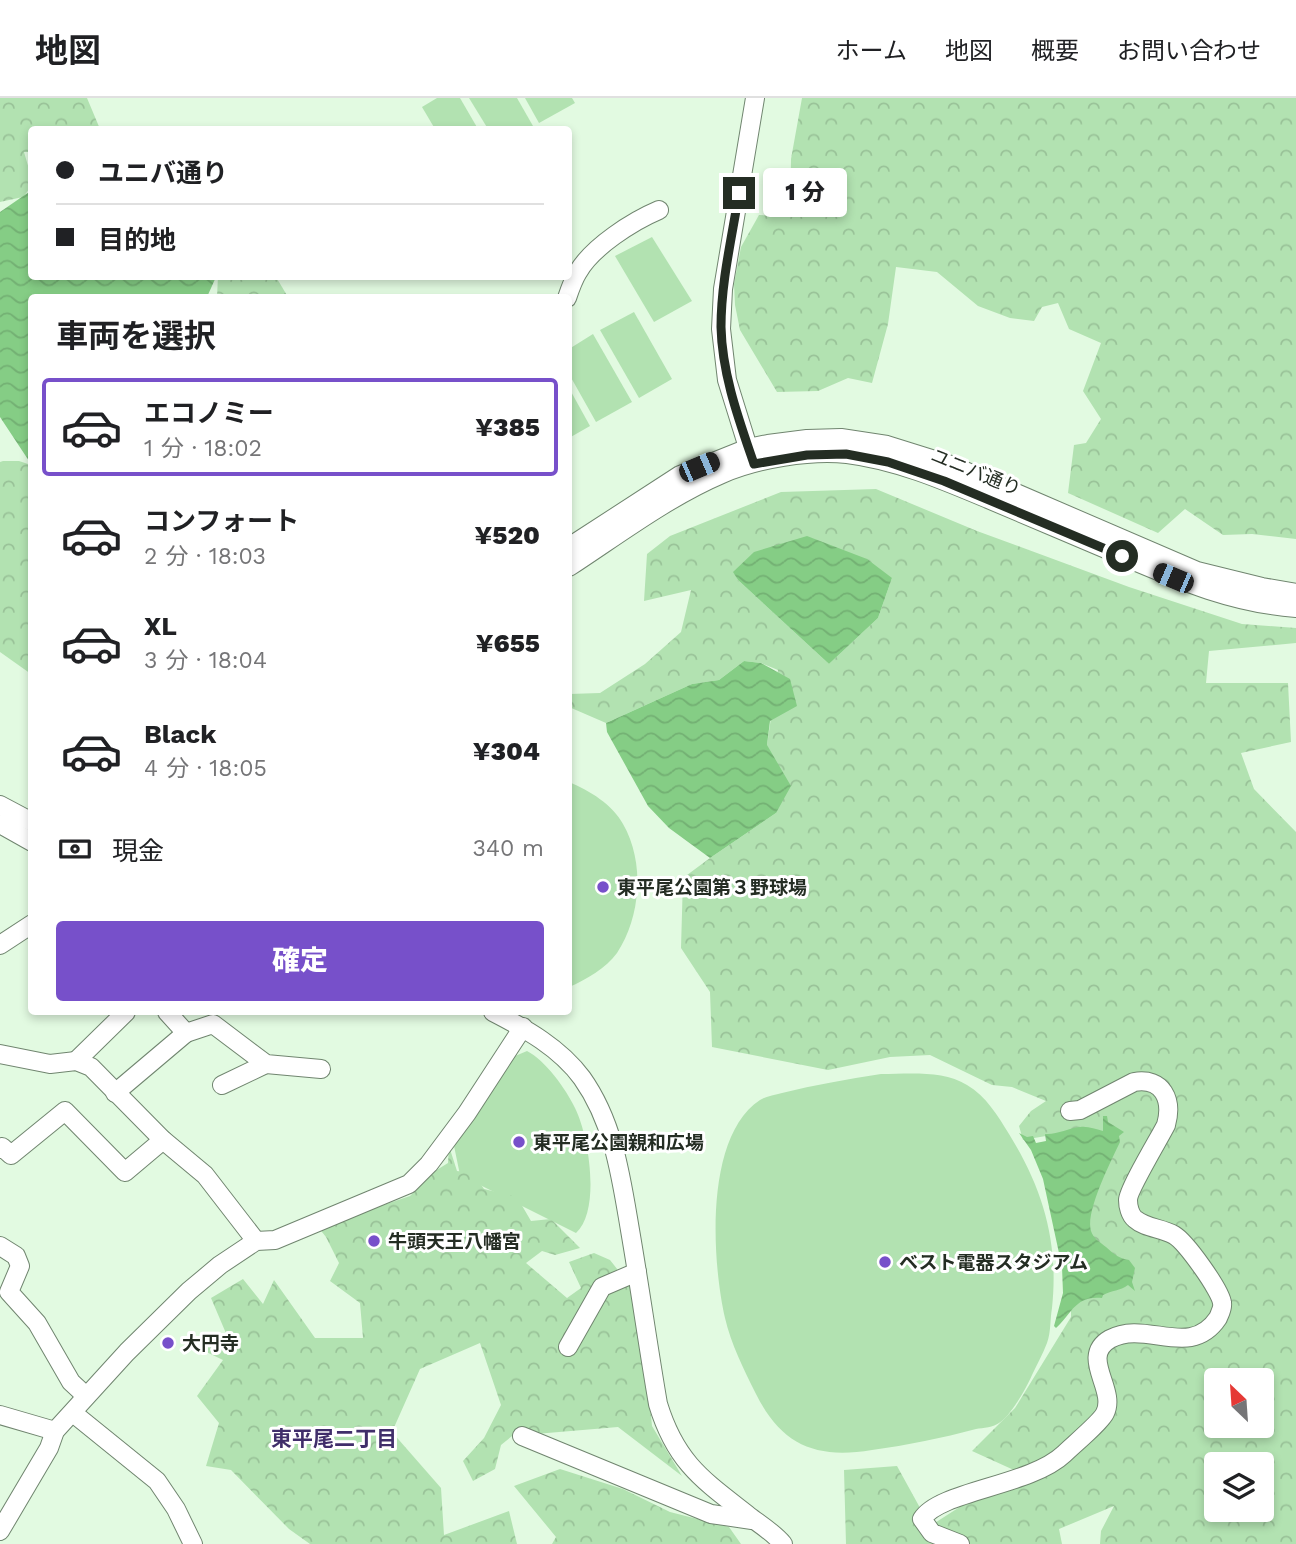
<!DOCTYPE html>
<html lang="ja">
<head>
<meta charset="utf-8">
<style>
  body { margin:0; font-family:"Work Sans","Noto Sans JP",sans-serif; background:#f6f6f6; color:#202124; height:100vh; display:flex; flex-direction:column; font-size:26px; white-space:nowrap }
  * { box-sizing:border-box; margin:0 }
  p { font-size:23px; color:#757577 }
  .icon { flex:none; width:38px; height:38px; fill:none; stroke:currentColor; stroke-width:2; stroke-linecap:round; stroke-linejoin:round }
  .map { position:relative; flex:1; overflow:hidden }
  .side { position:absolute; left:28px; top:196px; width:544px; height:721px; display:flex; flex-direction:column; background:#fff; border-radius:7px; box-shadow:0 4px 10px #0003 }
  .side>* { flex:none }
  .banner { position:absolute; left:28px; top:28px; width:544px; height:154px; border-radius:7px; box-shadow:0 4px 10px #0003; display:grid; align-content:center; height:154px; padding:0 28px; background:#fff }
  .needle { width:46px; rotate:335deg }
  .tools { position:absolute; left:1204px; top:1270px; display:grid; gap:14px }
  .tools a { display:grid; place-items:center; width:70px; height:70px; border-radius:7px; background:#fff; box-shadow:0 4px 10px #0003; font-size:35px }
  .end { position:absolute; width:32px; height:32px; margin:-16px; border:9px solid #242d23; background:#fff; box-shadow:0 0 0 4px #fff }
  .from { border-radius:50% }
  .bubble { position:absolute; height:49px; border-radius:7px; background:#fff; box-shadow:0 4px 10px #0003; font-size:23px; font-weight:800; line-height:49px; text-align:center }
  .car { position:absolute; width:21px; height:42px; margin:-21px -10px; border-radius:9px; box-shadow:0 0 5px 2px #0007; background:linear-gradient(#222 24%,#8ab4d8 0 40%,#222 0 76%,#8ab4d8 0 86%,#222 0) }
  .banner b { display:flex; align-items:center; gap:24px; height:66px; font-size:26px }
  .banner b+b { border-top:2px solid #e0e0e0 }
  .banner i { width:18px; height:18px; background:#202124 }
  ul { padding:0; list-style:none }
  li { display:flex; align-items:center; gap:21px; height:98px; margin:0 14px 10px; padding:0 14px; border:4px solid transparent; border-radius:7px }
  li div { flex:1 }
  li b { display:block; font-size:26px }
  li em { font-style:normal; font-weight:800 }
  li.active { border-color:#7750ca }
  li>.icon { width:63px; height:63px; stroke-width:1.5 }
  h2 { padding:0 28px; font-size:32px; line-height:84px }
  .pay { display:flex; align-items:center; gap:18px; height:77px; padding:0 28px; font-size:26px }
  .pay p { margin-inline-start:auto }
  .button { display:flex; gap:14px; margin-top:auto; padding:14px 28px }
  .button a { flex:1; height:80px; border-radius:7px; background:#7750ca; color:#fff; font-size:28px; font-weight:800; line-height:80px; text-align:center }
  header { display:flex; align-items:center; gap:42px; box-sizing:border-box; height:98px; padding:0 35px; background:#fff; border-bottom:2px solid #e0e0e0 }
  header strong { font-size:33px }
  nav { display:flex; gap:38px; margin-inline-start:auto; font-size:24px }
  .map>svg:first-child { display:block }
</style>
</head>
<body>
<header>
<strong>地図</strong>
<nav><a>ホーム</a><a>地図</a><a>概要</a><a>お問い合わせ</a></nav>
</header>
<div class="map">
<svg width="1296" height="1446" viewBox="0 0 1296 1446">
  <defs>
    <pattern id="forest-crowns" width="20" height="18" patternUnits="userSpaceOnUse" patternTransform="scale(1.75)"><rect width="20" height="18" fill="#b2e2b1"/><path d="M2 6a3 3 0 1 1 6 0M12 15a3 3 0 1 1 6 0" fill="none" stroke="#99c298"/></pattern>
    <pattern id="water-waves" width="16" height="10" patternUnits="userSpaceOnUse" patternTransform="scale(1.75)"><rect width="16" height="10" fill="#85cd85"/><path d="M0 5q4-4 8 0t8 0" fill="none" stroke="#73b073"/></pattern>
  </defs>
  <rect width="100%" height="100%" fill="#e2fae1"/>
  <g fill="#b2e2b1">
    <polygon points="437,0 460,0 478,31 435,31 422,9"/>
    <polygon points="469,0 517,0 533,28 528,31 488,31"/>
    <polygon points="525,0 572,0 575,5 539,25"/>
    <polygon points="652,139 692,203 654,224 615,158"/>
    <polygon points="634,214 672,281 639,300 600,232"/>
    <polygon points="593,236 632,304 596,324 569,276 569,251"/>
    <polygon points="569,290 590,328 569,340"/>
    <path d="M569 684C590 693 612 706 623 726 645 764 641 819 617 855 606 870 586 882 569 889Z"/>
    <path d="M527 953C545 962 566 991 575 1010 589 1038 601 1112 576 1135L460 1077 453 1043 508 961Z"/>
    <path d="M881 976C909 976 943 972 967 987 986 998 998 1018 1009 1036 1043 1091 1059 1144 1052 1210 1050 1221 1051 1234 1047 1245 1043 1256 1037 1266 1032 1277 1027 1289 1010 1319 999 1325 994 1329 983 1330 976 1331 942 1340 908 1347 872 1352 816 1361 782 1348 756 1296 744 1272 731 1246 725 1220 712 1163 704 1039 760 1002 766 998 775 997 782 995 815 987 847 981 881 976Z"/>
  </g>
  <g fill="url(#forest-crowns)" fill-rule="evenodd">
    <polygon points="0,0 87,0 100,31 32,32 31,54 24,54 31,78 31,89 23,99 0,104"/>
    <polygon points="802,0 1296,0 1296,441 1252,436 1223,437 1185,411 1158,435 1068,395 1074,347 1086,345 1101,321 1083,293 1101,245 1069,231 1058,205 1042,209 1034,223 1010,220 978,208 937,174 896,169 888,226 872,285 848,280 818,293 777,294 740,232 735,207 734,186 741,149 759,117 790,119 791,61"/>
    <polygon points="218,178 276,179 288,199 217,199"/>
    <polygon points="3,363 19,363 31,367 31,576 0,554 0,364"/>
    <path d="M876 391 977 433 1129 489 1242 526 1296 530V545L1209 553 1206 585H1288L1291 644 1241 655 1254 691 1296 734V1446H1100L1101 1433 1114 1408 1059 1431 1062 1446H846L844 1372 897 1368 930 1428 1016 1373 972 1353 1015 1310 1071 1219V1204L1091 1143 1080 1032 1023 1042 1019 1028 1031 1013 1046 1003 1012 989 992 987 930 957 890 959 828 972 712 949 710 894 681 850 683 780 710 760 776 715 767 647 778 572 761 565 744 563 719 582 692 586 606 625 569 609V596L600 595 645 566 681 534 691 492 644 503 647 456 670 438 781 394ZM734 474 892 480 878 520 829 566 738 482ZM1216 1283H1262V1328H1216ZM1216 1367H1262V1412H1216Z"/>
    <polygon points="449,1048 457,1073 473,1075 484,1091 517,1099 531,1123 551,1121 580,1150 555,1157 542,1153 526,1165 567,1200 581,1190 569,1164 594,1155 610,1162 633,1191 636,1205 635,1221 645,1256 652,1328 682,1378 618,1329 512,1338 501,1347 495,1371 473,1383 463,1363 484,1340 501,1307 480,1245 420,1271 392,1334 441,1390 444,1437 509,1413 517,1446 310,1446 289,1431 231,1372 206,1368 219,1325 197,1298 223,1262 198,1250 228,1240 211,1200 243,1181 263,1206 274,1182 315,1240 363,1240 360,1205 330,1183 339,1165 326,1139 318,1129 410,1098 435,1073 448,1065"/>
    <polygon points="560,1371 623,1391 670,1414 729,1429 741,1446 552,1446 556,1439 514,1388"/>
  </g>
  <g fill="url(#water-waves)">
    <polygon points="29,94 31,94 32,178 216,179 207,199 32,200 31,366 0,319 0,114"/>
    <polygon points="807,438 867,461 892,480 878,520 829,566 738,482 733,474 754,454"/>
    <polygon points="744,563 761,565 790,581 797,608 770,623 767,647 791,688 776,715 710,760 669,730 648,708 607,634 606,625 692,586 719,582"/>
    <path d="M1103 1018H1107L1108 1024 1124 1034 1119 1038 1120 1044C1111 1063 1085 1114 1091 1133 1093 1140 1101 1145 1106 1149 1115 1157 1118 1160 1129 1162L1135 1170 1132 1184 1135 1193 1128 1187C1120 1193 1112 1192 1103 1197L1102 1200C1075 1197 1071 1217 1056 1230L1054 1228 1063 1195 1062 1169 1043 1081 1031 1052 1019 1035 1027 1039 1033 1038 1036 1045 1046 1043 1045 1036C1057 1037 1068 1030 1080 1029 1088 1028 1095 1031 1103 1033Z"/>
  </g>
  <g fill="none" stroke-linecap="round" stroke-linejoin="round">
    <defs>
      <g id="minor">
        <path d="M567 200C570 191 573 182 578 174 592 149 633 123 659 112"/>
        <polyline points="751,359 727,282 721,231 723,191 755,0"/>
        <polyline points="569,449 680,377 718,362 748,350 768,346 807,341 841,340 887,347 951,367 1197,473 1262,489 1296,495"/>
        <path d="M569 469C618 437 668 399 722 376 756 361 810 352 847 356 896 362 943 382 988 401 1032 420 1076 438 1120 457 1179 482 1231 505 1296 510"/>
        <polyline points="0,707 32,724"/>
        <polyline points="0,726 32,744"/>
        <polyline points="0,847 32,826"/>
        <path d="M493 914C526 931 560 950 582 980 614 1025 621 1079 630 1132 640 1190 648 1248 658 1306 676 1365 703 1382 749 1418 761 1427 774 1435 783 1446"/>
        <polyline points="186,935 213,926 266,966 321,971"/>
        <polyline points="0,956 50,966 76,963 91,969 163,1042 205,1077 256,1143"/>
        <polyline points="76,963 126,914"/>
        <polyline points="222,987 266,966"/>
        <polyline points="115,995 186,935 167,914"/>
        <polyline points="0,1051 2,1049 11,1057 65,1013 125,1074 163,1042"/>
        <polyline points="0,1148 16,1158 20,1168 9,1194 37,1225 71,1284 86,1298"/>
        <polyline points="568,1249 602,1189 637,1174"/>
        <polyline points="73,1315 157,1383 176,1411 193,1446"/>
        <polyline points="0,1317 55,1333"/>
        <polyline points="522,1338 711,1416 752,1422"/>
        <polyline points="0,1433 49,1350 55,1333 127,1254 189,1193 220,1167 256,1143 275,1142 409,1086 429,1066 467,1015 523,929"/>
        <path d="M960 1446 932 1435 922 1421C939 1393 1030 1388 1064 1356 1073 1347 1101 1324 1105 1315 1117 1291 1079 1259 1110 1241 1146 1221 1190 1262 1218 1220 1220 1215 1223 1210 1222 1205 1221 1193 1186 1144 1174 1137 1162 1130 1145 1130 1135 1121 1130 1117 1128 1108 1128 1102 1128 1092 1160 1039 1166 1027 1173 1002 1163 979 1134 984L1080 1012 1070 1013"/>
      </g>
    </defs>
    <use href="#minor" stroke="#70856f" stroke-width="20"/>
    <use href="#minor" stroke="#fff" stroke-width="18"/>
  </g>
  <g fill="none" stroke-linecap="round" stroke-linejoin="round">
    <path stroke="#242d23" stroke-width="9" d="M739 95C732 139 721 184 721 229 722 276 739 322 754 366L807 357 846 356 888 364 944 383 1122 458"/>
  </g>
  <g fill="#7750ca" stroke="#fff" stroke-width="2.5">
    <circle cx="603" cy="789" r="7"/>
    <circle cx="519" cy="1044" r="7"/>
    <circle cx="374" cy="1143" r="7"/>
    <circle cx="885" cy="1164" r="7"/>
    <circle cx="168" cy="1245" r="7"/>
  </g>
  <g text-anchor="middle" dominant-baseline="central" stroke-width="6" stroke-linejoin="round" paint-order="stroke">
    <g font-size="19" fill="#242d23" stroke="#fff">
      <text transform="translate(976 374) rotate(22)">ユニバ通り</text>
    </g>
    <g font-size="19" font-weight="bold" fill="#242d23" stroke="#fff" text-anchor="start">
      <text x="617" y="789">東平尾公園第３野球場</text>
      <text x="533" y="1044">東平尾公園親和広場</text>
      <text x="388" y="1143">牛頭天王八幡宮</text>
      <text x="899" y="1164">ベスト電器スタジアム</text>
      <text x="182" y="1245">大円寺</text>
    </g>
    <g font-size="21" font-weight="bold" fill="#402e6a" stroke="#fff">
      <text x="334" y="1340">東平尾二丁目</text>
    </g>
  </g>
</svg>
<div class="tools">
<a><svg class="needle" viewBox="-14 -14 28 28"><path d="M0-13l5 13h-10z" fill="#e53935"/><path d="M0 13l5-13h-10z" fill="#757577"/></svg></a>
<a><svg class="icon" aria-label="layers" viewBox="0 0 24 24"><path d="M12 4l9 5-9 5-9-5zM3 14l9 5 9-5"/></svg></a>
</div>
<i class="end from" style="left:1122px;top:458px"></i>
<i class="end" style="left:739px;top:95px"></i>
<div class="bubble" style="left:763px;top:70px;width:84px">1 分</div>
<i class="car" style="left:699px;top:369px;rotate:67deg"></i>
<i class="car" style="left:1173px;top:480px;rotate:293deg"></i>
<div class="banner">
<b><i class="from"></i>ユニバ通り</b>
<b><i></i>目的地</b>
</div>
<section class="side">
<h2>車両を選択</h2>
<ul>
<li class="active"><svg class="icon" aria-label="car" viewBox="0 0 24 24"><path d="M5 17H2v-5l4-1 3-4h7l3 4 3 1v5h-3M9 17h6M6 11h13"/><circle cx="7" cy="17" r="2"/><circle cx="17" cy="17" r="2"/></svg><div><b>エコノミー</b><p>1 分 · 18:02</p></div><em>¥385</em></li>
<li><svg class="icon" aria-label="car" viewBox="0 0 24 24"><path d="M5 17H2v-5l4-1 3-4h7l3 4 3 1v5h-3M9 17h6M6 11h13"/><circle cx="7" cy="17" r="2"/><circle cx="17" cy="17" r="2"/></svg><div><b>コンフォート</b><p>2 分 · 18:03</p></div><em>¥520</em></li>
<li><svg class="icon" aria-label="car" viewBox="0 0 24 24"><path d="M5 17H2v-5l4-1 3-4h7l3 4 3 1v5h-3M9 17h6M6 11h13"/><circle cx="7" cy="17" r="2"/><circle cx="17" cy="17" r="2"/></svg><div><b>XL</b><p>3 分 · 18:04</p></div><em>¥655</em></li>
<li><svg class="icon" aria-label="car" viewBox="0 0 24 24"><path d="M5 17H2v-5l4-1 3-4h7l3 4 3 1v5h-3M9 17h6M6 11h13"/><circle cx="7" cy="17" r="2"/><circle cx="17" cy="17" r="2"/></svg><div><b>Black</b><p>4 分 · 18:05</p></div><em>¥304</em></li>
</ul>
<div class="pay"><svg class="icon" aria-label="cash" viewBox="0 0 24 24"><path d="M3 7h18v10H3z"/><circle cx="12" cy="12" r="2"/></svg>現金<p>340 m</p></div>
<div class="button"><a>確定</a></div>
</section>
</div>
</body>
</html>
